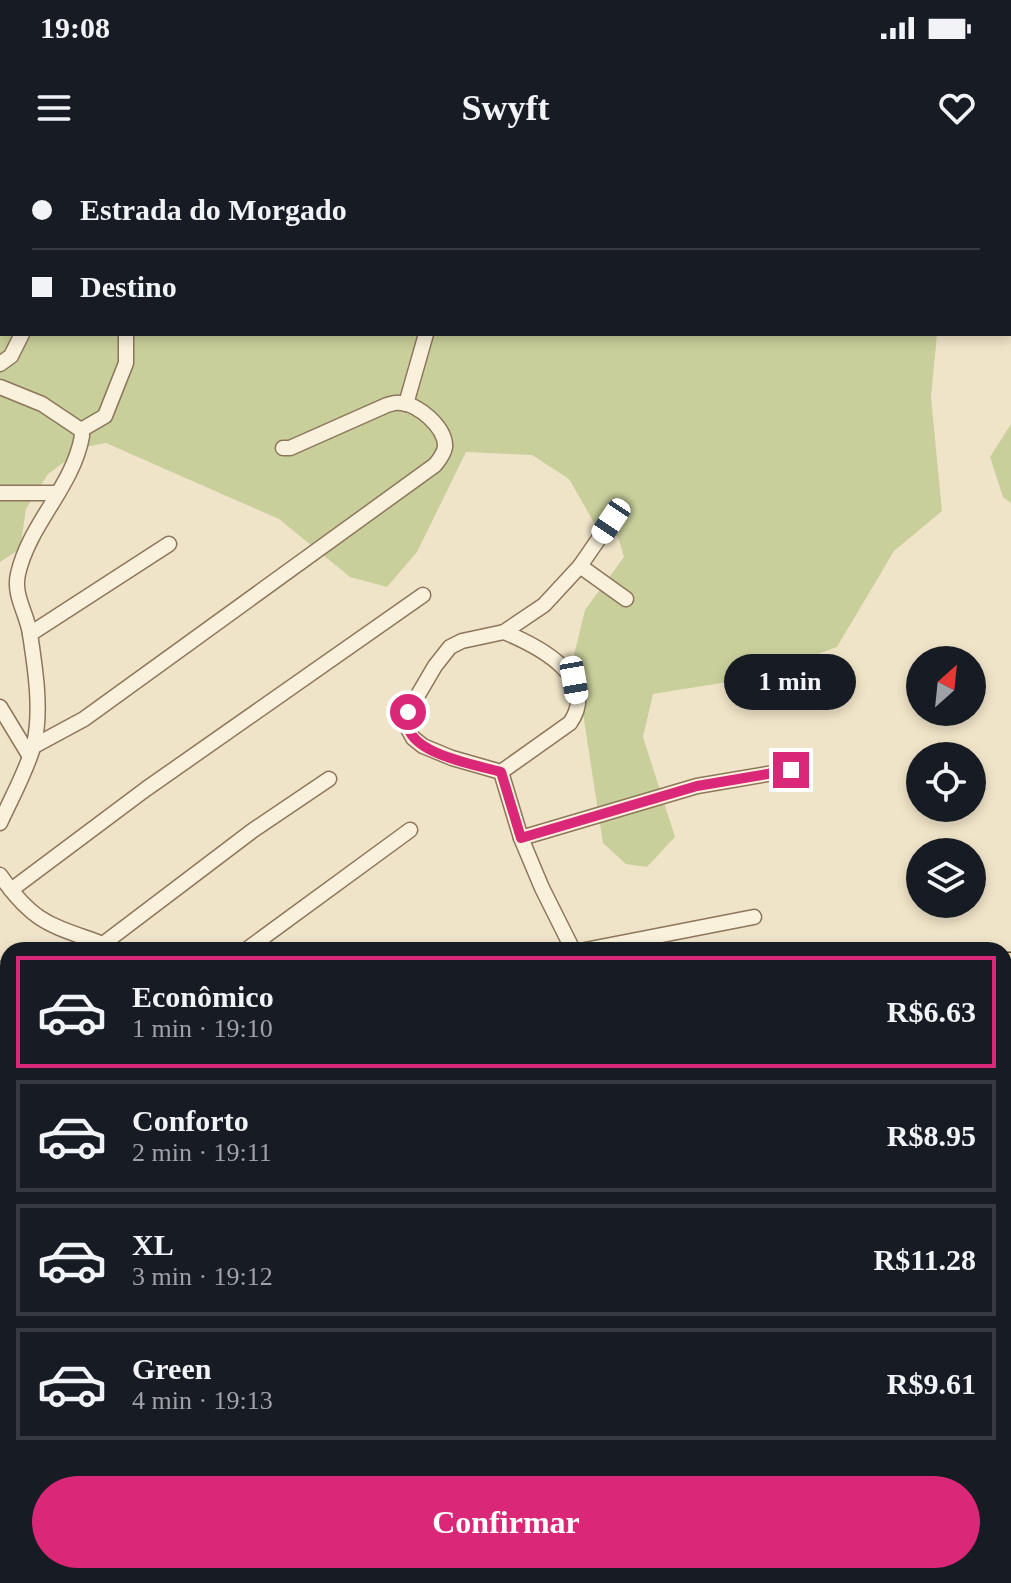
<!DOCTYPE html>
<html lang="pt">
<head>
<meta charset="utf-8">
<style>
  body { margin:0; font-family:Georgia,serif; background:#20242c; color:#f1f3f6; height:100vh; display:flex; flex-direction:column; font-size:30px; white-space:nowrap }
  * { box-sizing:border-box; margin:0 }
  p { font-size:26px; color:#9ea1a6 }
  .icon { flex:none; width:44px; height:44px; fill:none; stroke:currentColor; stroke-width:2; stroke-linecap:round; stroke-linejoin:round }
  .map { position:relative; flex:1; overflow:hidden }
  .sheet { position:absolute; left:0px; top:782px; width:1012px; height:642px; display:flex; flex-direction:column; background:#171b24; border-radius:24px 24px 0 0; box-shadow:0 4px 12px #0003 }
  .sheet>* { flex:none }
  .top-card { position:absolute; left:0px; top:0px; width:1012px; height:176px; box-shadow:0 4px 12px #0003; display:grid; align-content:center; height:176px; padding:0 32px; background:#171b24 }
  .needle { width:52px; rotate:27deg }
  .fabs { position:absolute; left:906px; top:486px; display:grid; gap:16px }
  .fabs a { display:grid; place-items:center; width:80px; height:80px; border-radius:50%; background:#171b24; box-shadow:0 4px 12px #0003; font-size:40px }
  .end { position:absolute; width:36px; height:36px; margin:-18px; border:10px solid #db2777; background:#fff; box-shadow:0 0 0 4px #fff }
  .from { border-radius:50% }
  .bubble { position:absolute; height:56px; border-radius:28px; background:#171b24; box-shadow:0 4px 12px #0003; font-size:26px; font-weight:700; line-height:56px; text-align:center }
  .car { position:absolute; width:24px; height:48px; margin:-24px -12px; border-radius:10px; box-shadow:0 0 6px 2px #0007; background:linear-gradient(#fff 24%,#345 0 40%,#fff 0 76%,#345 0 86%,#fff 0) }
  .top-card b { display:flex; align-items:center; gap:28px; height:76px; font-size:30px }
  .top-card b+b { border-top:2px solid #363941 }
  .top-card i { width:20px; height:20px; background:#f1f3f6 }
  ul { padding:14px 0 0; list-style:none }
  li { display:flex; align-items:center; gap:24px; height:112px; margin:0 16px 12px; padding:0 16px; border:4px solid #363941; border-radius:0px }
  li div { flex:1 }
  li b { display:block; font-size:30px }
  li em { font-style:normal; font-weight:700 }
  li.active { border-color:#db2777 }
  li>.icon { width:72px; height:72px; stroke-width:1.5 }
  .button { display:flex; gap:16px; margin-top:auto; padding:16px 32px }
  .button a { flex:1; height:92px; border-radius:48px; background:#db2777; color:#fff; font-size:32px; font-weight:700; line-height:92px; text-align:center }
  .status { display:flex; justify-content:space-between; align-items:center; height:56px; padding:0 40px; background:#171b24; direction:ltr }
  .status svg { height:22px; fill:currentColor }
  header { display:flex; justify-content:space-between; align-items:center; height:104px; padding:0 32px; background:#171b24; font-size:36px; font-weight:700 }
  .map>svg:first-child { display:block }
</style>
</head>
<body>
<div class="status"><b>19:08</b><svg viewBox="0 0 49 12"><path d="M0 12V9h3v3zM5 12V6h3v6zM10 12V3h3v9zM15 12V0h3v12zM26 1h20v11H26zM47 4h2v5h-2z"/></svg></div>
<header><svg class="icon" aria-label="menu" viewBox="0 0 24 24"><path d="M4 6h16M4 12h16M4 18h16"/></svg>Swyft<svg class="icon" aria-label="heart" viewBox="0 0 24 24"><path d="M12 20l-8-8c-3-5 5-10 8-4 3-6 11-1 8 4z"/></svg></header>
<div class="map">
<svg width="1011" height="1423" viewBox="0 0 1011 1423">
  <rect width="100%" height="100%" fill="#f0e4c8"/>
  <g fill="#c9cf9b">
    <polygon points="0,0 945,0 946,2 2,2 2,174 937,174 931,237 942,351 894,391 837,487 752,518 653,534 643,577 675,677 647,707 626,704 603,683 574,495 585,450 624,397 618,377 596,366 569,319 532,295 466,292 417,392 387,427 350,417 279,359 106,283 85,287 48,314 26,349 20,389 0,402"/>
    <polygon points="1011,264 1011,343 1003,337 990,297"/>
    <polygon points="8,887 8,1271 0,1275 0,891"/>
  </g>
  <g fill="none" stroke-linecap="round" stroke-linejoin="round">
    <defs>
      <g id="minor">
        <polyline points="0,204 11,196 22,174"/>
        <path d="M0 227 42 244 81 270 82 276C73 327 29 364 18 414 13 436 27 453 30 474 35 507 42 550 34 584 28 608 11 639 0 663"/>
        <polyline points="406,244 426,174"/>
        <polyline points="81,270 105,256 126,203 126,174"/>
        <polyline points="0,333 58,333"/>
        <polyline points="580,406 626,439"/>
        <polyline points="30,474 169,384"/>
        <polyline points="0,547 29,595"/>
        <path d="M34 586 84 559 435 305C439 300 444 294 445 287 446 268 418 243 400 243 395 242 391 244 387 245L290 288H283"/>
        <path d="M501 612 570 563C601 518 538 486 504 472"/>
        <polyline points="521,678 697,626 791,610"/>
        <path d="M0 715C34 764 51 765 103 784L106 790"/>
        <polyline points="11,730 146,629 423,435"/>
        <polyline points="103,784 252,671 329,619"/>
        <polyline points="246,790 410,670"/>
        <polyline points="573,790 542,728 521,678 501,612 452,598 423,586 413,578 407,567 408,552 435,506 450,487 462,481 504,472 544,445 580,406 611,361"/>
        <polyline points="585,790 754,757"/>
        <polyline points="0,809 8,812"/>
        <polyline points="0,883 8,876"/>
        <polyline points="890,1416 891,1423"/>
      </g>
      <g id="major">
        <polyline points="1004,802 1011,802"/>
        <polyline points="98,1423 103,1416"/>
      </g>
    </defs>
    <use href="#minor" stroke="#8d765c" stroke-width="17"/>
    <use href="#major" stroke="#5b4430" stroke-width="21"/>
    <use href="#minor" stroke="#faf1dc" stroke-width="14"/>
    <use href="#major" stroke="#f3d9a0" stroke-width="18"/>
  </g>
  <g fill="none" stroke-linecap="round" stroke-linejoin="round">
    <path stroke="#db2777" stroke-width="10" d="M408 552C408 558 406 564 409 570 420 596 477 605 501 612L521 678 697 626 791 610"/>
  </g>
</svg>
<div class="fabs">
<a><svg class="needle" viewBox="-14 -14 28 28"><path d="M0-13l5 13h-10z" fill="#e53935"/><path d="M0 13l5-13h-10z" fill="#9ea1a6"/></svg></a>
<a><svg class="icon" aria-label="locate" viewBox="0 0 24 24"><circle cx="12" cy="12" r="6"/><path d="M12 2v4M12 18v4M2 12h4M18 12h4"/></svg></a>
<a><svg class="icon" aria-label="layers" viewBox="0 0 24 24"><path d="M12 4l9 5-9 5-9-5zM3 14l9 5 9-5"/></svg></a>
</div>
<i class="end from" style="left:408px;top:552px"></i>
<i class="end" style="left:791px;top:610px"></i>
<div class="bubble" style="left:724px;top:494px;width:132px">1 min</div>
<i class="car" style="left:611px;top:361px;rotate:214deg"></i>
<i class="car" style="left:574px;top:520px;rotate:170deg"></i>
<div class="top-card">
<b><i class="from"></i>Estrada do Morgado</b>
<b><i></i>Destino</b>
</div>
<section class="sheet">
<ul>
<li class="active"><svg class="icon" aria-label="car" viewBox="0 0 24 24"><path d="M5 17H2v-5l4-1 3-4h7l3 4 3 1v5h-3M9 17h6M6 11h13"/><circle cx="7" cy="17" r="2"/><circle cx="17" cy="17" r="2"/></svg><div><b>Econômico</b><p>1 min · 19:10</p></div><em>R$6.63</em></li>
<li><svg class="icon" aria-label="car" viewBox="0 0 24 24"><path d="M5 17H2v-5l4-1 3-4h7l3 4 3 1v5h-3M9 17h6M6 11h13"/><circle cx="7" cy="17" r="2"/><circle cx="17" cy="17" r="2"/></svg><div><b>Conforto</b><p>2 min · 19:11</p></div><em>R$8.95</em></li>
<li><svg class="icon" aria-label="car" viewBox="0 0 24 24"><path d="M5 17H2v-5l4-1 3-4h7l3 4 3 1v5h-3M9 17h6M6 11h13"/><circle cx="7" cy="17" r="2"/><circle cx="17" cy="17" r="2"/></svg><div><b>XL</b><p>3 min · 19:12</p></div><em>R$11.28</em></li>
<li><svg class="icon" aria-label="car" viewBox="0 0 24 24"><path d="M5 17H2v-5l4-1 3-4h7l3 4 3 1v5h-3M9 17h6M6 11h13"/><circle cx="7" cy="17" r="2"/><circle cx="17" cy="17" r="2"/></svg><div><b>Green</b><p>4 min · 19:13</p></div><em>R$9.61</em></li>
</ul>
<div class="button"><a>Confirmar</a></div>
</section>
</div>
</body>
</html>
